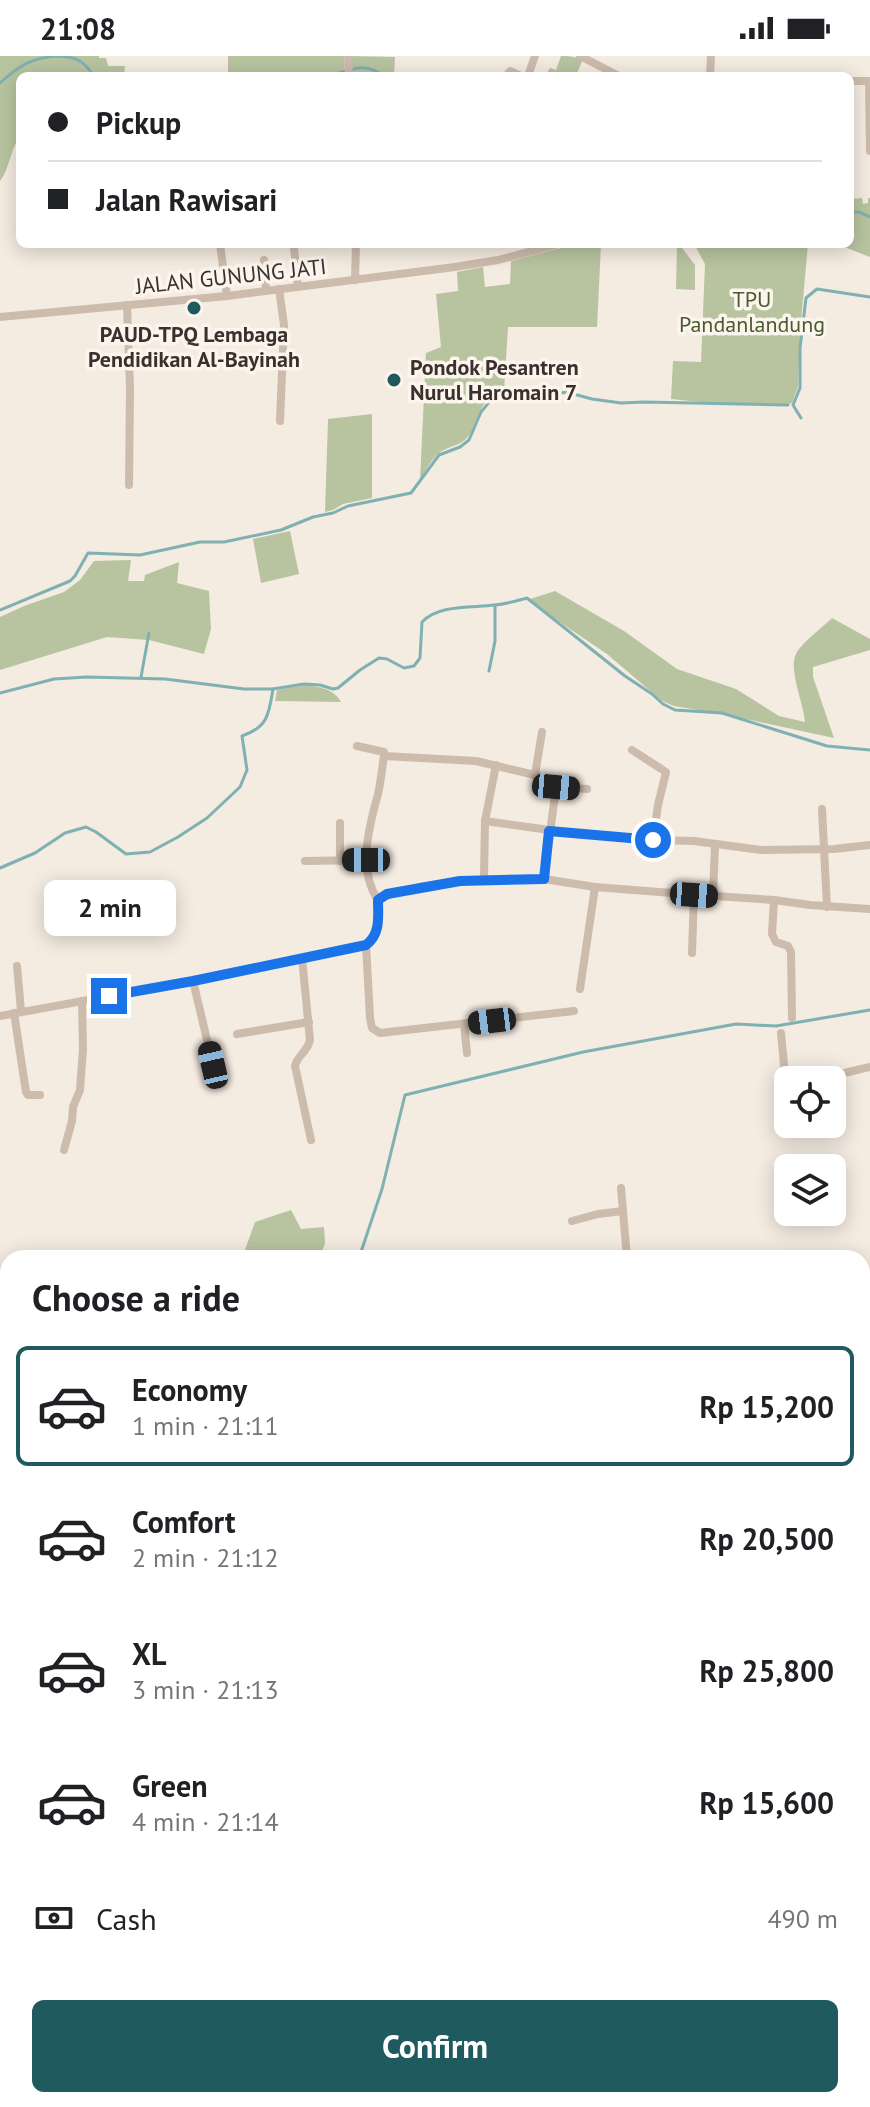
<!DOCTYPE html>
<html lang="en">
<head>
<meta charset="utf-8">
<style>
  body { margin:0; font-family:"PT Sans",sans-serif; background:#f6f6f6; color:#202124; height:100vh; display:flex; flex-direction:column; font-size:30px; white-space:nowrap }
  * { box-sizing:border-box; margin:0 }
  p { font-size:26px; color:#757577 }
  .icon { flex:none; width:44px; height:44px; fill:none; stroke:currentColor; stroke-width:2; stroke-linecap:round; stroke-linejoin:round }
  .map { position:relative; flex:1; overflow:hidden }
  .drawer { position:absolute; left:0px; top:1194px; width:870px; height:858px; display:flex; flex-direction:column; background:#fff; border-radius:24px 24px 0 0; box-shadow:0 4px 20px #0003 }
  .drawer>* { flex:none }
  .top-card { position:absolute; left:16px; top:16px; width:838px; height:176px; border-radius:12px; box-shadow:0 4px 20px #0003; display:grid; align-content:center; height:176px; padding:0 32px; background:#fff }
  .fabs { position:absolute; left:774px; top:1010px; display:grid; gap:16px }
  .fabs a { display:grid; place-items:center; width:72px; height:72px; border-radius:12px; background:#fff; box-shadow:0 4px 20px #0003; font-size:40px }
  .end { position:absolute; width:36px; height:36px; margin:-18px; border:10px solid #1a73e8; background:#fff; box-shadow:0 0 0 4px #fff }
  .from { border-radius:50% }
  .bubble { position:absolute; height:56px; border-radius:12px; background:#fff; box-shadow:0 4px 20px #0003; font-size:26px; font-weight:700; line-height:56px; text-align:center }
  .car { position:absolute; width:24px; height:48px; margin:-24px -12px; border-radius:10px; box-shadow:0 0 6px 2px #0007; background:linear-gradient(#222 24%,#8ab4d8 0 40%,#222 0 76%,#8ab4d8 0 86%,#222 0) }
  .top-card b { display:flex; align-items:center; gap:28px; height:76px; font-size:30px }
  .top-card b+b { border-top:2px solid #e0e0e0 }
  .top-card i { width:20px; height:20px; background:#202124 }
  ul { padding:0; list-style:none }
  li { display:flex; align-items:center; gap:24px; height:120px; margin:0 16px 12px; padding:0 16px; border:4px solid transparent; border-radius:12px }
  li div { flex:1 }
  li b { display:block; font-size:30px }
  li em { font-style:normal; font-weight:700 }
  li.selected { border-color:#1f5a5e }
  li>.icon { width:72px; height:72px; stroke-width:1.5 }
  h2 { padding:0 32px; font-size:36px; line-height:96px }
  .pay { display:flex; align-items:center; gap:20px; height:88px; padding:0 32px; font-size:30px }
  .pay p { margin-inline-start:auto }
  .action { display:flex; gap:16px; margin-top:auto; padding:16px 32px }
  .action a { flex:1; height:92px; border-radius:12px; background:#1f5a5e; color:#fff; font-size:32px; font-weight:700; line-height:92px; text-align:center }
  .status { display:flex; justify-content:space-between; align-items:center; height:56px; padding:0 40px; background:#fff; direction:ltr }
  .status svg { height:22px; fill:currentColor }
  .map>svg:first-child { display:block }
</style>
</head>
<body>
<div class="status"><b>21:08</b><svg viewBox="0 0 49 12"><path d="M0 12V9h3v3zM5 12V6h3v6zM10 12V3h3v9zM15 12V0h3v12zM26 1h20v11H26zM47 4h2v5h-2z"/></svg></div>
<div class="map">
<svg width="870" height="2051" viewBox="0 0 870 2051">
  <rect width="100%" height="100%" fill="#f4ebe1"/>
  <g fill="#b8c4a0">
    <path d="M0 0H99V2H106L108 10H125L124 20H20V80C10 94 10 112 0 125Z"/>
    <polygon points="228,0 344,0 345,20 228,20"/>
    <polygon points="352,0 395,1 394,19 398,20 352,20"/>
    <path d="M561 0C568 0 576 0 582 5L576 20H545L550 12 556 14Z"/>
    <polygon points="850,140 851,143 862,142 863,148 868,147 868,142 870,142 870,201 839,189 827,188 850,188"/>
    <path d="M576 188H601L597 271H508L504 336C481 338 479 362 470 378 462 391 448 389 438 398 430 405 425 416 420 425L426 297 441 291 436 238 458 235 457 216 483 211 485 231 510 228 511 205Z"/>
    <polygon points="677,188 679,188 695,209 695,234 676,233"/>
    <polygon points="694,188 808,188 800,277 798,331 792,347 784,349 700,346 671,343 673,305 701,306 705,208"/>
    <polygon points="372,358 372,442 343,448 333,454 325,456 328,363"/>
    <polygon points="290,475 299,518 261,527 253,483"/>
    <polygon points="131,504 128,525 144,525 145,519 179,506 177,527 209,535 211,573 204,598 149,584 107,581 0,614 0,561 24,550 64,536 80,524 94,505"/>
    <path d="M555 535 624 575 677 613 736 633 779 660 805 666C804 649 788 613 796 598 801 587 822 572 832 562L870 583V594L813 611V621L834 682 727 659 674 650 662 645 607 598 527 544Z"/>
    <path d="M306 629C320 631 334 633 341 646L275 645 277 634Z"/>
    <polygon points="291,1154 301,1173 324,1171 325,1187 320,1202 242,1202 255,1166"/>
  </g>
  <g fill="none" stroke-linecap="round" stroke-linejoin="round">
    <g stroke="#7fb0b2" stroke-width="3">
      <path d="M56 0C76 1 82 3 94 20"/>
      <path d="M330 20C350 14 365 5 383 20"/>
      <path d="M0 27C19 10 29 3 55 0"/>
      <polyline points="850,156 859,156 870,161"/>
      <polyline points="801,362 793,349 800,332 800,292 806,242 817,233 870,241"/>
      <polyline points="0,554 70,525 75,520 88,497 140,499 200,486 224,486 281,474 313,461 333,457 348,450 411,437 439,399 460,391 469,384 481,356 495,339 507,337 543,341 566,336 592,343 621,347 644,346 788,349"/>
      <polyline points="489,615 495,585 495,549"/>
      <polyline points="141,621 149,577"/>
      <path d="M0 637 54 623 87 621 165 623 244 633H273L304 628 320 629 333 633 338 632 360 614 379 602 387 603 404 612 414 610 420 602 422 566C439 548 473 552 495 549 506 548 516 545 527 542L625 620 652 638 663 648 675 654 722 657 827 690 870 694"/>
      <path d="M0 812 35 797 65 777 86 771 96 776 126 798 150 796 178 781 207 762 240 731 247 714 242 680C268 671 269 658 273 633"/>
      <polyline points="359,1202 382,1133 405,1039 583,996 736,968 776,970 870,954"/>
      <polyline points="0,1457 8,1455"/>
      <polyline points="862,1646 870,1649"/>
    </g>
    <g stroke="#cdbbac" stroke-width="8">
      <polyline points="348,0 349,20"/>
      <polyline points="580,0 619,20"/>
      <polyline points="506,20 510,15 521,20"/>
      <polyline points="528,20 535,0"/>
      <polyline points="710,20 711,0"/>
      <polyline points="850,25 870,25"/>
      <polyline points="869,25 870,95"/>
      <polyline points="220,188 227,240"/>
      <polyline points="294,192 298,231"/>
      <polyline points="264,204 266,235"/>
      <polyline points="355,224 356,188"/>
      <polyline points="279,233 284,269 280,365"/>
      <polyline points="127,249 130,332 129,429"/>
      <polyline points="0,261 227,240 455,211 498,204 559,188"/>
      <polyline points="357,690 384,696 384,700 476,705 535,719 556,731 587,733"/>
      <polyline points="632,694 666,716 658,749 653,784"/>
      <polyline points="535,719 542,676"/>
      <polyline points="822,753 827,851"/>
      <polyline points="485,765 571,777 653,784 694,785 761,794 834,793 870,789"/>
      <polyline points="305,805 366,804"/>
      <polyline points="340,805 340,767"/>
      <polyline points="484,823 485,765 496,709"/>
      <polyline points="544,823 556,731"/>
      <polyline points="713,840 715,789"/>
      <path d="M378 844C357 813 369 771 378 738 381 725 382 712 384 700"/>
      <polyline points="774,844 772,878 776,886 788,890 791,896 792,962"/>
      <polyline points="366,889 370,962 372,972 380,977 574,955"/>
      <polyline points="692,897 694,839"/>
      <path d="M302 902 310 984C308 995 297 1000 295 1010L311 1084"/>
      <polyline points="17,910 21,955"/>
      <polyline points="193,925 213,1009"/>
      <polyline points="580,933 595,831"/>
      <polyline points="14,957 26,1036 28,1039 40,1039"/>
      <path d="M0 960 193 925 366 889C381 878 378 861 378 844L382 841 419 831 460 825 516 823H544L595 831 685 838 774 844 810 849 870 853"/>
      <polyline points="464,968 467,997"/>
      <polyline points="781,977 785,1019 788,1026"/>
      <polyline points="237,978 309,966"/>
      <polyline points="815,1024 870,1011"/>
      <polyline points="64,1094 72,1065 73,1051 80,1034 83,993 82,945"/>
      <polyline points="621,1132 627,1202"/>
      <polyline points="572,1165 598,1158 623,1155"/>
      <polyline points="862,1250 870,1249"/>
      <polyline points="0,1339 8,1338"/>
      <polyline points="862,1359 870,1358"/>
      <polyline points="0,1655 4,1677 8,1683"/>
      <polyline points="0,1746 8,1738"/>
      <polyline points="0,1859 8,1857"/>
      <polyline points="0,2014 8,2015"/>
      <polyline points="234,2044 235,2051"/>
      <polyline points="417,2044 417,2051"/>
      <polyline points="507,2044 507,2051"/>
      <polyline points="322,2051 373,2044"/>
    </g>
  </g>
  <g fill="none" stroke-linecap="round" stroke-linejoin="round">
    <path stroke="#1a73e8" stroke-width="10" d="M109 940 193 925 366 889C381 878 378 860 378 844L387 838 460 825 544 823 549 775 653 784"/>
  </g>
  <g fill="#1f5a5e" stroke="#fbf5ee" stroke-width="3">
    <circle cx="194" cy="252" r="8"/>
    <circle cx="394" cy="324" r="8"/>
  </g>
  <g text-anchor="middle" dominant-baseline="central" stroke-width="7" stroke-linejoin="round" paint-order="stroke">
    <g font-size="22" fill="#3b302b" stroke="#fbf5ee">
      <text transform="translate(231 220) rotate(-6)">JALAN GUNUNG JATI</text>
    </g>
    <g font-size="22" fill="#4a5a2e" stroke="#fbf5ee">
      <text x="752" y="243">TPU<tspan x="752" dy="25">Pandanlandung</tspan></text>
    </g>
    <g font-size="22" font-weight="bold" fill="#3b302b" stroke="#fbf5ee">
      <text x="194" y="278">PAUD-TPQ Lembaga<tspan x="194" dy="25">Pendidikan Al-Bayinah</tspan></text>
      <text x="410" y="311" text-anchor="start">Pondok Pesantren<tspan x="410" dy="25">Nurul Haromain 7</tspan></text>
    </g>
  </g>
</svg>
<div class="fabs">
<a><svg class="icon" aria-label="locate" viewBox="0 0 24 24"><circle cx="12" cy="12" r="6"/><path d="M12 2v4M12 18v4M2 12h4M18 12h4"/></svg></a>
<a><svg class="icon" aria-label="layers" viewBox="0 0 24 24"><path d="M12 4l9 5-9 5-9-5zM3 14l9 5 9-5"/></svg></a>
</div>
<i class="end from" style="left:653px;top:784px"></i>
<i class="end" style="left:109px;top:940px"></i>
<div class="bubble" style="left:44px;top:824px;width:132px">2 min</div>
<i class="car" style="left:556px;top:731px;rotate:95deg"></i>
<i class="car" style="left:366px;top:804px;rotate:270deg"></i>
<i class="car" style="left:694px;top:839px;rotate:94deg"></i>
<i class="car" style="left:492px;top:965px;rotate:263deg"></i>
<i class="car" style="left:213px;top:1009px;rotate:347deg"></i>
<div class="top-card">
<b><i class="from"></i>Pickup</b>
<b><i></i>Jalan Rawisari</b>
</div>
<section class="drawer">
<h2>Choose a ride</h2>
<ul>
<li class="selected"><svg class="icon" aria-label="car" viewBox="0 0 24 24"><path d="M5 17H2v-5l4-1 3-4h7l3 4 3 1v5h-3M9 17h6M6 11h13"/><circle cx="7" cy="17" r="2"/><circle cx="17" cy="17" r="2"/></svg><div><b>Economy</b><p>1 min · 21:11</p></div><em>Rp 15,200</em></li>
<li><svg class="icon" aria-label="car" viewBox="0 0 24 24"><path d="M5 17H2v-5l4-1 3-4h7l3 4 3 1v5h-3M9 17h6M6 11h13"/><circle cx="7" cy="17" r="2"/><circle cx="17" cy="17" r="2"/></svg><div><b>Comfort</b><p>2 min · 21:12</p></div><em>Rp 20,500</em></li>
<li><svg class="icon" aria-label="car" viewBox="0 0 24 24"><path d="M5 17H2v-5l4-1 3-4h7l3 4 3 1v5h-3M9 17h6M6 11h13"/><circle cx="7" cy="17" r="2"/><circle cx="17" cy="17" r="2"/></svg><div><b>XL</b><p>3 min · 21:13</p></div><em>Rp 25,800</em></li>
<li><svg class="icon" aria-label="car" viewBox="0 0 24 24"><path d="M5 17H2v-5l4-1 3-4h7l3 4 3 1v5h-3M9 17h6M6 11h13"/><circle cx="7" cy="17" r="2"/><circle cx="17" cy="17" r="2"/></svg><div><b>Green</b><p>4 min · 21:14</p></div><em>Rp 15,600</em></li>
</ul>
<div class="pay"><svg class="icon" aria-label="cash" viewBox="0 0 24 24"><path d="M3 7h18v10H3z"/><circle cx="12" cy="12" r="2"/></svg>Cash<p>490 m</p></div>
<div class="action"><a>Confirm</a></div>
</section>
</div>
</body>
</html>
